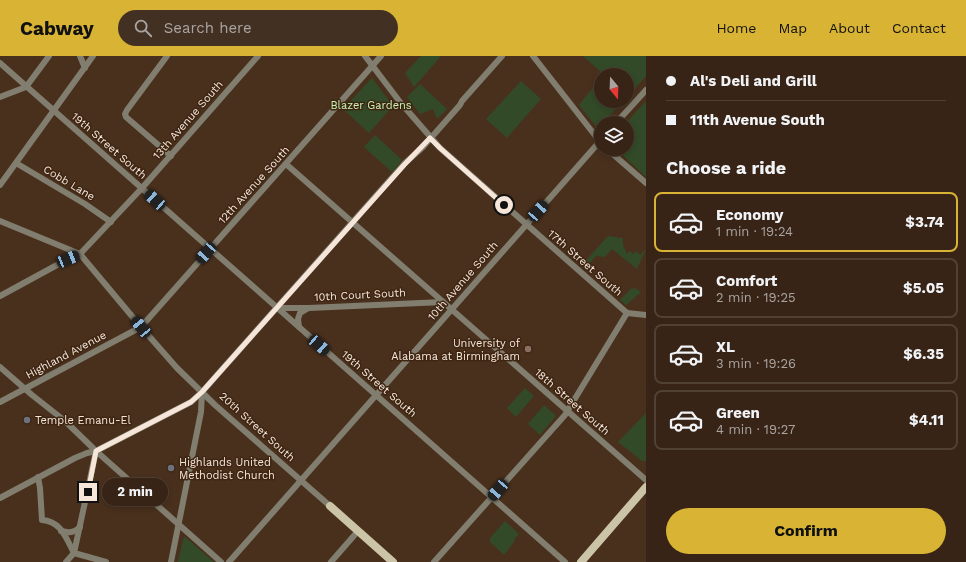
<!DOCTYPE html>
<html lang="en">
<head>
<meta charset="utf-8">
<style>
  body { margin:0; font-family:"Work Sans",sans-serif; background:#423023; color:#f1f3f6; height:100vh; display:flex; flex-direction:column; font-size:15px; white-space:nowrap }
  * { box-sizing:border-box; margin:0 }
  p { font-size:13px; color:#aaa4a1 }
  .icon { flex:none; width:22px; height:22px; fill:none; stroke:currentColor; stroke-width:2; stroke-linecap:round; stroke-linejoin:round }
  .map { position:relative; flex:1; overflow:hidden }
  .sheet { display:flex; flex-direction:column; background:#372416; width:320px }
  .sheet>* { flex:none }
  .guide { display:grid; align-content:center; height:88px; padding:0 20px; background:#372416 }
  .needle { width:26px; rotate:161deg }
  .fabs { position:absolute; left:594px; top:12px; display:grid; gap:8px }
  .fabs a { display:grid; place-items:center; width:40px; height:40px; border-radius:50%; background:#372416; box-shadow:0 2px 6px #0003,0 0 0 1px #514135; font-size:20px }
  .end { position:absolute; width:18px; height:18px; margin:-9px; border:5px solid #f6e6da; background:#111; box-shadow:0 0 0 2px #111 }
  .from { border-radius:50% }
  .bubble { position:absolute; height:28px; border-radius:14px; background:#372416; box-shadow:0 2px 6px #0003,0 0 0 1px #514135; font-size:13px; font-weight:700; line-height:28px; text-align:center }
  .car { position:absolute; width:12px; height:24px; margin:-12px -6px; border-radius:5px; box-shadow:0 0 3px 1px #0007; background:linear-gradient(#222 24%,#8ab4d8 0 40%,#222 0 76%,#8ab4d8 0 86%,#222 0) }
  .guide b { display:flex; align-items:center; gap:14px; height:38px; font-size:15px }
  .guide b+b { border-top:1px solid #514135 }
  .guide i { width:10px; height:10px; background:#f1f3f6 }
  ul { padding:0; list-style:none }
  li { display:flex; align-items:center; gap:12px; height:60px; margin:0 8px 6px; padding:0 12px; border:2px solid #514135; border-radius:8px }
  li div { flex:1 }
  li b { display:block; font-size:15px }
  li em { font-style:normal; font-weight:700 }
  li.current { border-color:#d9b334 }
  li>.icon { width:36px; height:36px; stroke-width:1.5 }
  h2 { padding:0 20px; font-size:18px; line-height:48px }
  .cta { display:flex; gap:8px; margin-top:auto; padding:8px 20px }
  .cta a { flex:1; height:46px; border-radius:24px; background:#d9b334; color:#111; font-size:16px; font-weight:700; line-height:46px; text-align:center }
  header { display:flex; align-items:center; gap:24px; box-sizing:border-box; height:56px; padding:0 20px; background:#d9b334; color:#111 }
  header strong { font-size:19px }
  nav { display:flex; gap:22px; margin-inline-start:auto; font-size:14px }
  .search { width:280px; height:36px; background:#423023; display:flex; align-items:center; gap:10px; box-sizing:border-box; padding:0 14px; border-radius:22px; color:#aaa4a1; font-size:15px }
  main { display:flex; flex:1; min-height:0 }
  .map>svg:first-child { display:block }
</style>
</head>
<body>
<header>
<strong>Cabway</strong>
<div class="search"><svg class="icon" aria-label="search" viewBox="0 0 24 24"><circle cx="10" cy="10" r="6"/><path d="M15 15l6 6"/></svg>Search here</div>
<nav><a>Home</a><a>Map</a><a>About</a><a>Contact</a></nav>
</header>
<main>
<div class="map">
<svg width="646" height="506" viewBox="0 0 646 506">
  <rect width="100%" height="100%" fill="#49301d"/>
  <g fill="#324a28">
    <polygon points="421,0 441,0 414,31 405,17"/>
    <polygon points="583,0 646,0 646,20 627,41 627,19 601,19 601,45 623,45 603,67 601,67 601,69 598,73 579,49 595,29 596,24 601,16"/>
    <polygon points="372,22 393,50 369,77 343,53"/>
    <polygon points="521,25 541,43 507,82 486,63"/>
    <polygon points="420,28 447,53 437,63 433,53 420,58 407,41"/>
    <polygon points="646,45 646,121 616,93 627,93 627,67 626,67"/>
    <polygon points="375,79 402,104 392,116 364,91"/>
    <polygon points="608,180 623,182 623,189 627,198 630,195 633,198 636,195 640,199 646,193 637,213 612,193 605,201 596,200 585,212 582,209"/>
    <polygon points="635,232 641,236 626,249 620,244 631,233"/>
    <polygon points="525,332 534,340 516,361 507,352"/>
    <polygon points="544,349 556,360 540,379 528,368"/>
    <polygon points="646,357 646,405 642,405 618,386"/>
    <polygon points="505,465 519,478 515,482 514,486 504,499 490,486 490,482"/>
    <polygon points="184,480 214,506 178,506"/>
  </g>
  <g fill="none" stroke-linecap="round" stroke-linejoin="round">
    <g stroke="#817e6f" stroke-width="6">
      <polyline points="80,0 85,12"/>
      <polyline points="167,0 127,54 125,58 126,61 171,100"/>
      <polyline points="365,0 400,46 440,92 627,257"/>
      <polyline points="533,0 601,87"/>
      <polyline points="0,7 565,506"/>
      <polyline points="0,41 26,31 49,0"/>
      <polyline points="616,67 646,34"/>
      <polyline points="607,93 646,127"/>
      <polyline points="16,107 85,148 111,166"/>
      <polyline points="286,108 646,424"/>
      <polyline points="0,129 93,0"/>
      <polyline points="0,165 80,198 141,271 177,312 215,349 330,450"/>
      <polyline points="0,240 68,203 80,198 142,132 258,0"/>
      <polyline points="277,252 309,252 443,246"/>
      <polyline points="627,257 646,259"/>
      <polyline points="299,271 298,263 300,257 307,253"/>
      <polyline points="0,311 32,339 65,365 96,395 221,506"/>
      <polyline points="0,346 141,271 381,0"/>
      <path d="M38 421 40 432 42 464C61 465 66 482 74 497"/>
      <polyline points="0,442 75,402 87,397 96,395"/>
      <path d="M61 475C69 477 74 477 80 471"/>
      <polyline points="74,497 106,506"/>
      <polyline points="66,506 74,497 96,395 191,346 202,336 405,107 422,92 460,49 462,45 502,0"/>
      <polyline points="171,506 201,356 202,336"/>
      <polyline points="229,506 601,84"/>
      <polyline points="331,506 358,475"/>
      <polyline points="434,506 565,359 627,257"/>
    </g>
    <g stroke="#cbc4a7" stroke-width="8">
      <polyline points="330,450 393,506"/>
      <polyline points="581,506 646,431"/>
    </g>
  </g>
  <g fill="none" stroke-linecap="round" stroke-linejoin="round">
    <polyline stroke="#f6e6da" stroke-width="5" points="88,436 96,395 191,346 202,336 404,109 430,82 440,92 504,149"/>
  </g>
  <circle fill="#8d6e63" stroke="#3e2613" stroke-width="1.5" cx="528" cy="293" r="4"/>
  <g fill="#6b7280" stroke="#3e2613" stroke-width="1.5">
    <circle cx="27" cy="364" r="4"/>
    <circle cx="171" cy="412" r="4"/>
  </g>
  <g text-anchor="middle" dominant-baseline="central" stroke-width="3" stroke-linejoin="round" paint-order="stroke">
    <g font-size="11" fill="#c7f4b4" stroke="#3e2613">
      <text x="371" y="49">Blazer Gardens</text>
    </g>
    <g font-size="11" fill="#f6e6da" stroke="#3e2613">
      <text transform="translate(188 64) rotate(-49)">13th Avenue South</text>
      <text transform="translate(109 90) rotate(41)">19th Street South</text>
      <text transform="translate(69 127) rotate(31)">Cobb Lane</text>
      <text transform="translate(254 129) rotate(-48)">12th Avenue South</text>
      <text transform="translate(585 207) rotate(41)">17th Street South</text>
      <text transform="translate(463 225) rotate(-49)">10th Avenue South</text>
      <text transform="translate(360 239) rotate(-3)">10th Court South</text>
      <text transform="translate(66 299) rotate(-28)">Highland Avenue</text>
      <text transform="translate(379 328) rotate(41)">19th Street South</text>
      <text transform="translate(572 346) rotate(41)">18th Street South</text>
      <text transform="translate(257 371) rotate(42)">20th Street South</text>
    </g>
    <g font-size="11" fill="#f6e6da" stroke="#3e2613" text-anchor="start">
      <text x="520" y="287" text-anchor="end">University of<tspan x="520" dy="13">Alabama at Birmingham</tspan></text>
      <text x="35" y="364">Temple Emanu-El</text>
      <text x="179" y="406">Highlands United<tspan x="179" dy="13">Methodist Church</tspan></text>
    </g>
  </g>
</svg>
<div class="fabs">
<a><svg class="needle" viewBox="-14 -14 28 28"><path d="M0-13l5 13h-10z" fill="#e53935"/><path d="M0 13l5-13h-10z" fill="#aaa4a1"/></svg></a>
<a><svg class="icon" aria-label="layers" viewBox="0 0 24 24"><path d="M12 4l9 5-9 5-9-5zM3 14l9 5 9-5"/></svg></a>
</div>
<i class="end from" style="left:504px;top:149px"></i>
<i class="end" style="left:88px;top:436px"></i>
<div class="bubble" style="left:102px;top:422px;width:66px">2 min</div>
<i class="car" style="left:155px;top:144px;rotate:312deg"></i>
<i class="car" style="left:538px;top:155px;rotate:42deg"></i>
<i class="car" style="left:206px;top:197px;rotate:222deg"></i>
<i class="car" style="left:68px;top:203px;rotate:68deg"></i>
<i class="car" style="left:141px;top:271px;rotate:321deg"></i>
<i class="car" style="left:319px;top:289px;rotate:131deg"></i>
<i class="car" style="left:498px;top:434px;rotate:221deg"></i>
</div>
<section class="sheet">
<div class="guide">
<b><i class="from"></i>Al's Deli and Grill</b>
<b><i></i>11th Avenue South</b>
</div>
<h2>Choose a ride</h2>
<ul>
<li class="current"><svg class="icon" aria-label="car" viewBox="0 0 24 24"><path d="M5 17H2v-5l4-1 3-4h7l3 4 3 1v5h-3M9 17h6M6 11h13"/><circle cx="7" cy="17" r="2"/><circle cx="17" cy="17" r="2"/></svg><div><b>Economy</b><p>1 min · 19:24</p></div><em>$3.74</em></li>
<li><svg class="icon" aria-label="car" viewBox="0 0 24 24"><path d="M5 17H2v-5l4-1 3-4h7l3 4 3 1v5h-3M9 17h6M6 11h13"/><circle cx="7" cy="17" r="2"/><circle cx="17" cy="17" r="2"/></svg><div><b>Comfort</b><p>2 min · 19:25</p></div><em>$5.05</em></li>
<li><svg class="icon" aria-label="car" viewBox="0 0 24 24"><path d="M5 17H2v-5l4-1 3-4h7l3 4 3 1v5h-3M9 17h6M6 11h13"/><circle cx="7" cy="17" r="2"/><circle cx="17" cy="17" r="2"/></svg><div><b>XL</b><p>3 min · 19:26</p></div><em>$6.35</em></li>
<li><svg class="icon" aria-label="car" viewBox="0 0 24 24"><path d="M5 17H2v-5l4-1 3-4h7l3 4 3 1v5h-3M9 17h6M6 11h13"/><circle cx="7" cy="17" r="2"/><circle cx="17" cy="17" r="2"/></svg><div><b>Green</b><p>4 min · 19:27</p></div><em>$4.11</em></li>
</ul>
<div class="cta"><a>Confirm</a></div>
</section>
</main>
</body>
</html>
